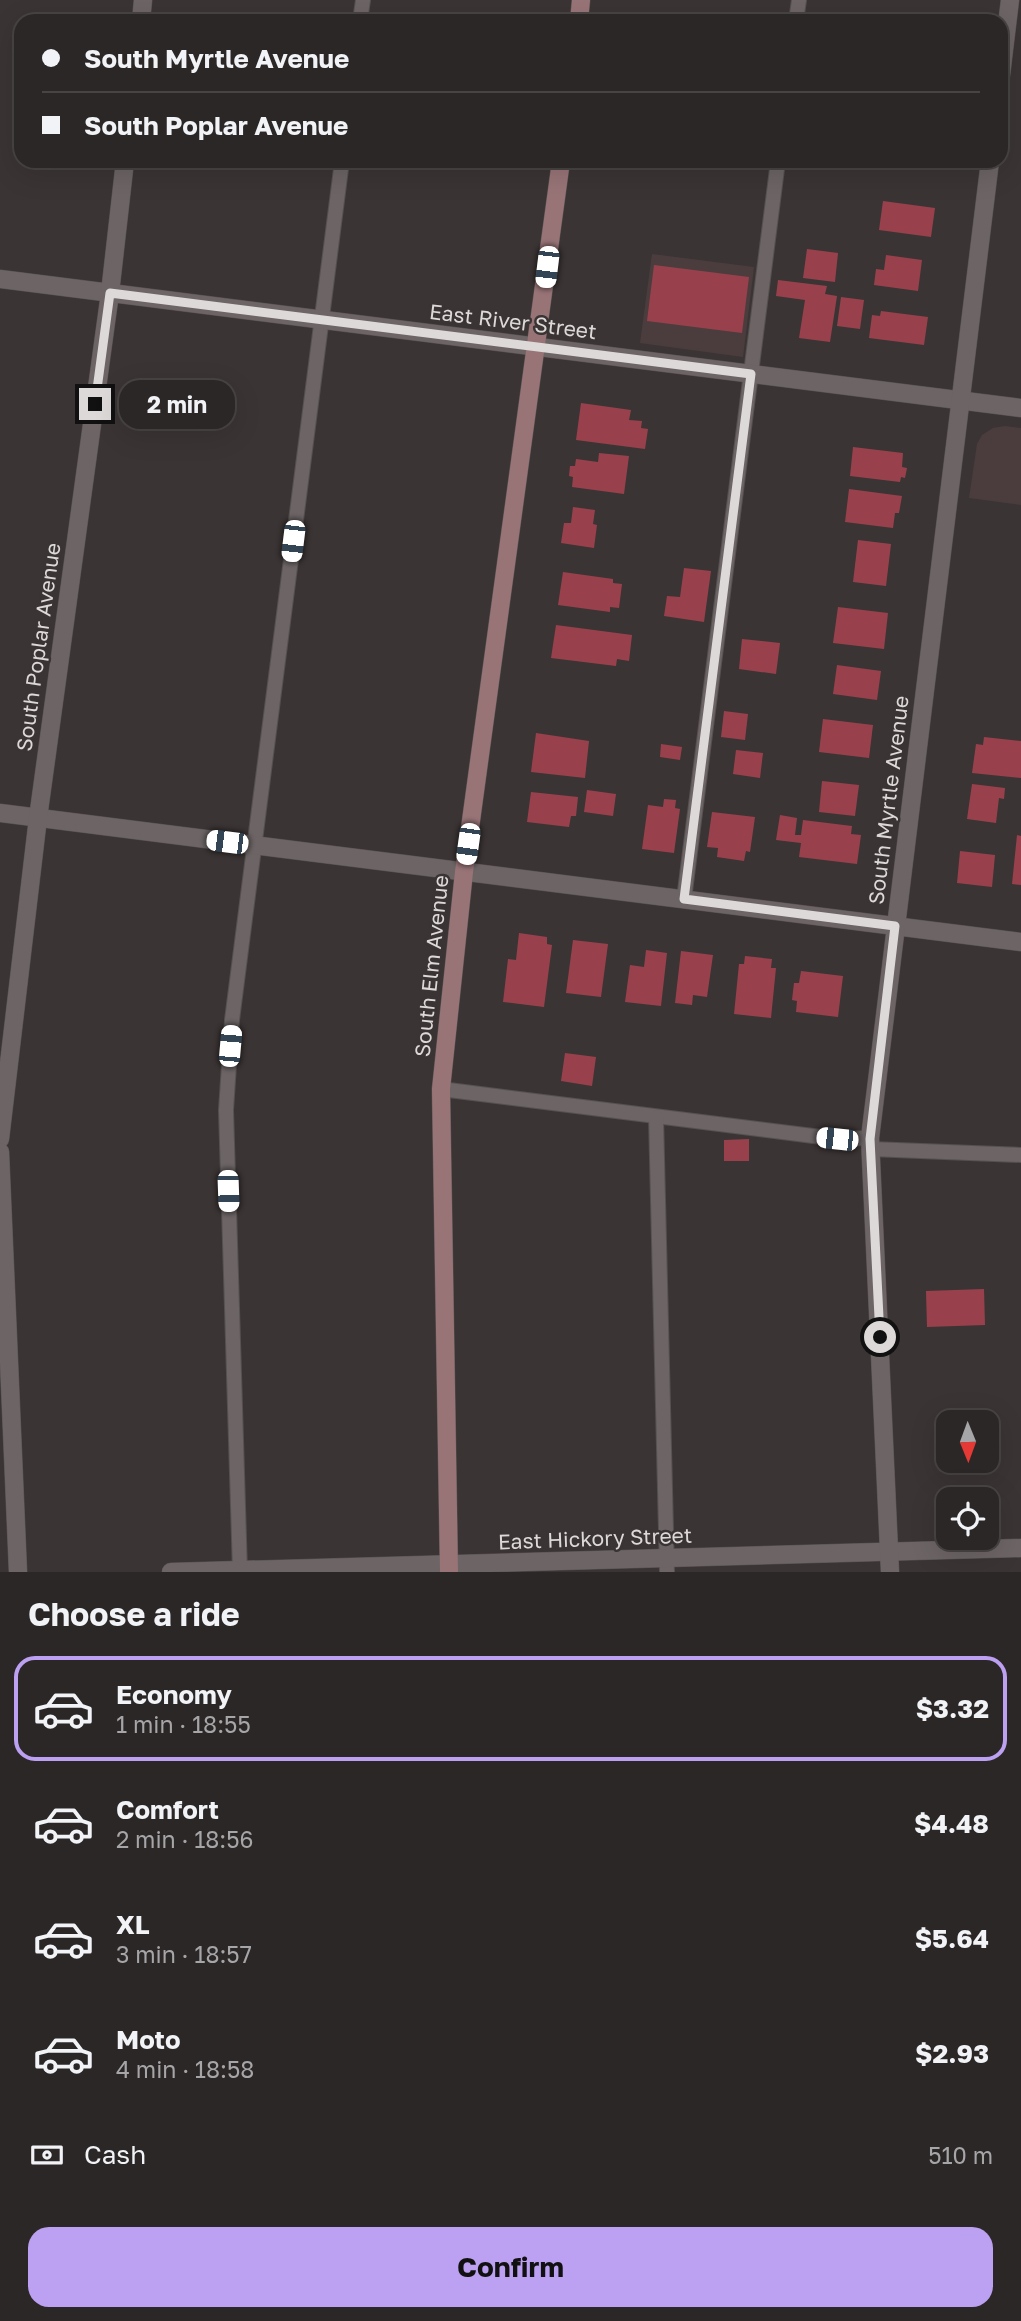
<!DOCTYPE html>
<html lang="en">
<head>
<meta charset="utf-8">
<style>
  body { margin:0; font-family:"Golos Text",sans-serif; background:#342f2f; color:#f1f3f6; height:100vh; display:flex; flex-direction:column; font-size:26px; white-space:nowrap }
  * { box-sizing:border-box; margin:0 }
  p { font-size:23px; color:#a6a5a7 }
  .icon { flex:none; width:38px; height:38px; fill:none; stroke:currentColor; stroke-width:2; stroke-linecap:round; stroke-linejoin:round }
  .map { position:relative; height:1572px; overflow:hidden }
  .side { display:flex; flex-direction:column; background:#2c2727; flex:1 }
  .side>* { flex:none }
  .top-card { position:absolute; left:14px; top:14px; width:994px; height:154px; border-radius:21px; box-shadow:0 7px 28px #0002,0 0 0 2px #484444; display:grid; align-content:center; height:154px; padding:0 28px; background:#2c2727 }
  .needle { width:46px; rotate:179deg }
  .tools { position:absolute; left:936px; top:1410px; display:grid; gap:14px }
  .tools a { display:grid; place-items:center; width:63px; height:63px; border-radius:14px; background:#2c2727; box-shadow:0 7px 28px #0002,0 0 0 2px #484444; font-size:35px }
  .end { position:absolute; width:32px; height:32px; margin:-16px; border:9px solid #ddd9d9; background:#111; box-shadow:0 0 0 4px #111 }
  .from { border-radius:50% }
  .bubble { position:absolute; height:49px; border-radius:21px; background:#2c2727; box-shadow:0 7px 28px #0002,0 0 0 2px #484444; font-size:23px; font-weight:700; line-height:49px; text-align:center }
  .car { position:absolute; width:21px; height:42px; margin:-21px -10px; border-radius:9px; box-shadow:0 0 5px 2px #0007; background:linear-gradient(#fff 24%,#345 0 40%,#fff 0 76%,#345 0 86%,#fff 0) }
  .top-card b { display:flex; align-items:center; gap:24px; height:66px; font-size:26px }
  .top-card b+b { border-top:2px solid #484444 }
  .top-card i { width:18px; height:18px; background:#f1f3f6 }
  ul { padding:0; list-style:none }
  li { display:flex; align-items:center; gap:21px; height:105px; margin:0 14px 10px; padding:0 14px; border:4px solid transparent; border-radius:21px }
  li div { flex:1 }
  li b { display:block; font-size:26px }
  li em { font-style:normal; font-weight:700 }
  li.on { border-color:#bca0f2 }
  li>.icon { width:63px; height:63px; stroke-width:1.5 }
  h2 { padding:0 28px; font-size:32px; line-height:84px }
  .pay { display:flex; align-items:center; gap:18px; height:77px; padding:0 28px; font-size:26px }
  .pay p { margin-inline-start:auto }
  .primary-button { display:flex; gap:14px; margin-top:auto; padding:14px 28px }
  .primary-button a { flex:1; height:80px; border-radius:21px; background:#bca0f2; color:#111; font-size:28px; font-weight:700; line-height:80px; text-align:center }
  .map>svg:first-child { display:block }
</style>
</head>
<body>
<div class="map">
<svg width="1021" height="1572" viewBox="0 0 1021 1572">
  <rect width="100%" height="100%" fill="#3b3434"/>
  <g fill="#4b3d3e">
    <polygon points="652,254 754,267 743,357 640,343"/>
    <polygon points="1005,426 1021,428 1021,505 969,498 977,444 982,435 993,428"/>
  </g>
  <g fill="#98414c">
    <polygon points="883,201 935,208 931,237 879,230"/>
    <polygon points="807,249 838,253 835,282 803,278"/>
    <polygon points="886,255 922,260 918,291 874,285 876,269 884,270"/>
    <polygon points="654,265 749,277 742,333 647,321"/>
    <polygon points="778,280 827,286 825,294 837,296 830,342 799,338 805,300 776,296"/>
    <polygon points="841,297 864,300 860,329 837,326"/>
    <polygon points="881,311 928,317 924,345 869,338 872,315 880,316"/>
    <polygon points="581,403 631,410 629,420 642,421 641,428 648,429 645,449 576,440"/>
    <polygon points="853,447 903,453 902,467 907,468 905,478 901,477 900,482 850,476"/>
    <polygon points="599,453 629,456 624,494 572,487 573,477 569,476 570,466 575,466 576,459 598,462"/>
    <polygon points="849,489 902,496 899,513 895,513 893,528 845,522"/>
    <polygon points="573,507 595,510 593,524 597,525 594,548 561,543 564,523 571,523"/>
    <polygon points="858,540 891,544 886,586 853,582"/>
    <polygon points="684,568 711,571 704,622 664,616 667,596 680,597"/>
    <polygon points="563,572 613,579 613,583 622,584 619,608 610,607 610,612 558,605"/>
    <polygon points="838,607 888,613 884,649 833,643"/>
    <polygon points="556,625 632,635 629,661 617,659 616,666 551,658"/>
    <polygon points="742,639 780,643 776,674 739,669"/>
    <polygon points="837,665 881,671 877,700 833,694"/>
    <polygon points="724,711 748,714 745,740 721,737"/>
    <polygon points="823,719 873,725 869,758 819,752"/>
    <polygon points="536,733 589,741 585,778 531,772"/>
    <polygon points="984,737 1021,741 1021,778 972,773 976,744 983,745"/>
    <polygon points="661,744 682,747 680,760 660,757"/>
    <polygon points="736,750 763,753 760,778 733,774"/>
    <polygon points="822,781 859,785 855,816 819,812"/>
    <polygon points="972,784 1005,788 1004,799 999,798 996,823 967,819"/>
    <polygon points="587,790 616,794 613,816 584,812"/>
    <polygon points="531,792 578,797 576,816 571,816 569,827 527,822"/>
    <polygon points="664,799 676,800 675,808 680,809 674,853 642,849 648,805 663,807"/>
    <polygon points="712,812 755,817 750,852 746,851 744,861 717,857 718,848 707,847"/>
    <polygon points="780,815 797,818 795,835 801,835 803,820 852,826 851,834 861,835 857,864 799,857 801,843 776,840"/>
    <polygon points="1017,835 1021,836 1021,885 1012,884"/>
    <polygon points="960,851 995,855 992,887 957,883"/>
    <polygon points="519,933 547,937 547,944 552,945 544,1007 503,1002 508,959 516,960"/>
    <polygon points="573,940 608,944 601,997 566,993"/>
    <polygon points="646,950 667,953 661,1006 625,1002 630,965 644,967"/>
    <polygon points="681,951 713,955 707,997 693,995 692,1005 675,1003"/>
    <polygon points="745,956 772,959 771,968 776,968 771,1018 734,1014 739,964 744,964"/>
    <polygon points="801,971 843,976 838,1017 796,1012 797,1001 792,1000 794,983 799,983"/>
    <polygon points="565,1053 596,1057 592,1086 561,1081"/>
    <polygon points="749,1139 749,1161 724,1161 724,1140"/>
    <polygon points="984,1289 985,1325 927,1327 926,1291"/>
  </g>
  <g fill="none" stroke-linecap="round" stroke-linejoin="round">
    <defs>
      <g id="lane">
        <polyline points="360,21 363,0"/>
        <polyline points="796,21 799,0"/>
        <polyline points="684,899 778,161"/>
        <polyline points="441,1089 837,1139 870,1138"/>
        <polyline points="656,1117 667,1572"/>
        <polyline points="871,1149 1021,1155"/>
        <polyline points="240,1572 226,1110 232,1020 342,161"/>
      </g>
      <g id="street">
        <polyline points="141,21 143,0"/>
        <polyline points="1001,75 1010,0"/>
        <polyline points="0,279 1021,408"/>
        <polyline points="0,813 1021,942"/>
        <polyline points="0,1139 38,818 110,293 125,161"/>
        <polyline points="0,1152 18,1572"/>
        <polyline points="171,1572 1021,1548"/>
        <polyline points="890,1572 870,1138 990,161"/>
      </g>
      <g id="secondary">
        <polyline points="579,21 581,0"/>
        <polyline points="449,1572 441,1089 464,872 561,161"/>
      </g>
    </defs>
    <use href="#lane" stroke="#565151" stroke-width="16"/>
    <use href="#street" stroke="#565151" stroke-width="19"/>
    <use href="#secondary" stroke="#565151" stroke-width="19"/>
    <use href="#lane" stroke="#6c6465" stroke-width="14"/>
    <use href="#street" stroke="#6c6465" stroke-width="18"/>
    <use href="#secondary" stroke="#987477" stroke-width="18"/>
  </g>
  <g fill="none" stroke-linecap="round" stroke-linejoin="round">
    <polyline stroke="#ddd9d9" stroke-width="9" points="95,404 110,293 751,374 684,899 895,926 870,1139 880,1337"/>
  </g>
  <g text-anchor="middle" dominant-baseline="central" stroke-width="5" stroke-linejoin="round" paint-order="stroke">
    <g font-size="21" fill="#ddd9d9" stroke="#3b3434">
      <text transform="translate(513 321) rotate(7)">East River Street</text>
      <text transform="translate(38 647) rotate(-82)">South Poplar Avenue</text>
      <text transform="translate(888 800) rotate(-83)">South Myrtle Avenue</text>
      <text transform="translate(431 966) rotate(-84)">South Elm Avenue</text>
      <text transform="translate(595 1538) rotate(-2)">East Hickory Street</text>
    </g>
  </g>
</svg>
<div class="tools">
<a><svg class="needle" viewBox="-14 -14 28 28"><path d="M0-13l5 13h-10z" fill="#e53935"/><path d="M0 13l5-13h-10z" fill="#a6a5a7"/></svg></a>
<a><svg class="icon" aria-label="locate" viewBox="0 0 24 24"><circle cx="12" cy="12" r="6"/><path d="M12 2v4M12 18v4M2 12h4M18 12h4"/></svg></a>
</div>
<i class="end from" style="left:880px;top:1337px"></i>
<i class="end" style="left:95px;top:404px"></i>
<div class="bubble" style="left:119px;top:380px;width:116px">2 min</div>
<i class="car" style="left:547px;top:267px;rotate:187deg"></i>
<i class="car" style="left:293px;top:541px;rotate:187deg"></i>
<i class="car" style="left:227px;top:842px;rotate:277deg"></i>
<i class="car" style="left:468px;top:844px;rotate:188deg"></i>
<i class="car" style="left:230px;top:1046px;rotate:5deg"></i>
<i class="car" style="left:837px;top:1139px;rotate:276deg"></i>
<i class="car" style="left:228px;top:1191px;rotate:178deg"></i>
<div class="top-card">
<b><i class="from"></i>South Myrtle Avenue</b>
<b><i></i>South Poplar Avenue</b>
</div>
</div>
<section class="side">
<h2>Choose a ride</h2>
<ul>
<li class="on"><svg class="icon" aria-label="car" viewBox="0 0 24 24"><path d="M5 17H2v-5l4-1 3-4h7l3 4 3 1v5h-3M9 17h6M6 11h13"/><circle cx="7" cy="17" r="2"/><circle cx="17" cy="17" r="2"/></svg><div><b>Economy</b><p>1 min · 18:55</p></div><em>$3.32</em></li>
<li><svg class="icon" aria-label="car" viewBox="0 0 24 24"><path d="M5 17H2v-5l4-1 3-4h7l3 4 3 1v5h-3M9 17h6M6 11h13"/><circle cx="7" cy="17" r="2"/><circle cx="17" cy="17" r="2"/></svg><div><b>Comfort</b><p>2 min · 18:56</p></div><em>$4.48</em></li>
<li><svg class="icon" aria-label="car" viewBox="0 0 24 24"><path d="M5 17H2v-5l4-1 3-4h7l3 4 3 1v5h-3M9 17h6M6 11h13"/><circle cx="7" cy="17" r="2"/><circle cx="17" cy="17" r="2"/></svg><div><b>XL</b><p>3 min · 18:57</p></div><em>$5.64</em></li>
<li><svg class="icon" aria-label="car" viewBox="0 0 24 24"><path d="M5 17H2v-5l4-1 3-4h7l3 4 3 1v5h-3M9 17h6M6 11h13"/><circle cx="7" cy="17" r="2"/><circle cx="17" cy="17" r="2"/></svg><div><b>Moto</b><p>4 min · 18:58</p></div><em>$2.93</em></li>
</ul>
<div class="pay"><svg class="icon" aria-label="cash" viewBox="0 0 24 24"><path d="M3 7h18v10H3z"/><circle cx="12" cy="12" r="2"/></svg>Cash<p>510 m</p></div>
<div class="primary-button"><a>Confirm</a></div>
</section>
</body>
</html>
